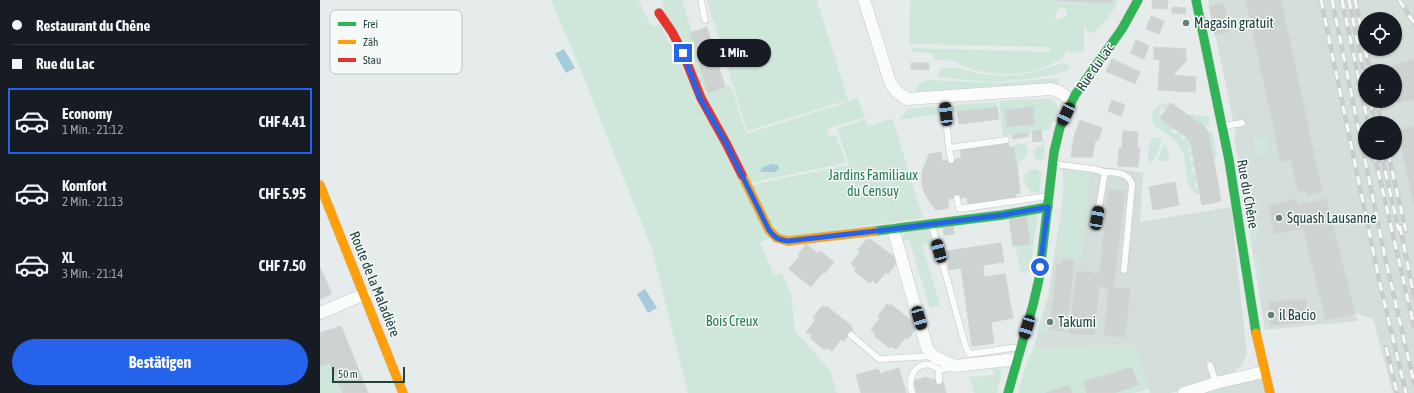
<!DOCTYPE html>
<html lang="de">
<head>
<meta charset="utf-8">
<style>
  body { margin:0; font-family:"Asap Condensed",sans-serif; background:#242831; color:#f1f3f6; height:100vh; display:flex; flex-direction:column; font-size:15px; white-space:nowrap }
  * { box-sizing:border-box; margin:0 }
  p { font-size:13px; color:#9ea1a6 }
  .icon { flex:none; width:22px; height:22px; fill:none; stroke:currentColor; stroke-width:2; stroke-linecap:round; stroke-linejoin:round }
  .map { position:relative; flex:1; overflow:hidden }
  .details { display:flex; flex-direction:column; background:#171b24; width:320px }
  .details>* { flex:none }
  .top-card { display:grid; align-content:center; height:88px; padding:0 12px; background:#171b24 }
  .fabs { position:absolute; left:1038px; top:12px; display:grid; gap:8px }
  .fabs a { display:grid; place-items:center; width:44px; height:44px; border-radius:50%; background:#171b24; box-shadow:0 1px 3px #0004; font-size:20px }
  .scale { position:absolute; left:12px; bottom:10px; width:73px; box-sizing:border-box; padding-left:4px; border:2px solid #22423f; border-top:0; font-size:11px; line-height:14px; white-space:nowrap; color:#22423f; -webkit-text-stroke:3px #f5faf9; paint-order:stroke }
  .end { position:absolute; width:18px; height:18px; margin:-9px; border:5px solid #2563eb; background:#fff; box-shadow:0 0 0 2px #fff }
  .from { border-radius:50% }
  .bubble { position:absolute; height:28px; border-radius:14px; background:#171b24; box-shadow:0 1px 3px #0004; font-size:13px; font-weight:700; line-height:28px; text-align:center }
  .car { position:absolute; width:12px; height:24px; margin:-12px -6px; border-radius:5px; box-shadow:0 0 3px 1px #0007; background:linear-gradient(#222 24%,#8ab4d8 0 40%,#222 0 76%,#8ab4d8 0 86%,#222 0) }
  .top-card b { display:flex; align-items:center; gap:14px; height:38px; font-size:15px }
  .top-card b+b { border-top:1px solid #363941 }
  .top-card i { width:10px; height:10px; background:#f1f3f6 }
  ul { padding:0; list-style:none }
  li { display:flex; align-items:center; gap:12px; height:66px; margin:0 8px 6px; padding:0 4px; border:2px solid transparent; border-radius:0px }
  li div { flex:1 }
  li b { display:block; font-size:15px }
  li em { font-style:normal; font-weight:700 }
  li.active { border-color:#2563eb }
  li>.icon { width:36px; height:36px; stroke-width:1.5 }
  .button { display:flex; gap:8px; margin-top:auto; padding:8px 12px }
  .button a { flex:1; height:46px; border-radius:24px; background:#2563eb; color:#fff; font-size:16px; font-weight:700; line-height:46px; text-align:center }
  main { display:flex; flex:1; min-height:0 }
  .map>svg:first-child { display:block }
</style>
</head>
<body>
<main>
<section class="details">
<div class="top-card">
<b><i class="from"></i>Restaurant du Chêne</b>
<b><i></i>Rue du Lac</b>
</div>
<ul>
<li class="active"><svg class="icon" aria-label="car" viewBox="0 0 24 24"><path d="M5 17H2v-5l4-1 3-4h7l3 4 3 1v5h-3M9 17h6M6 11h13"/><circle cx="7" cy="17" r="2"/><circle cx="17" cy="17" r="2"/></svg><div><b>Economy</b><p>1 Min. · 21:12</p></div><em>CHF 4.41</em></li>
<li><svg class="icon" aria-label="car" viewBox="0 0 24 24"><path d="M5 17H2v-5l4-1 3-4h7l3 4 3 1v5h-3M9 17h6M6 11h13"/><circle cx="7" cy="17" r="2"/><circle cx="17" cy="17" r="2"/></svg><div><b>Komfort</b><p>2 Min. · 21:13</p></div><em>CHF 5.95</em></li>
<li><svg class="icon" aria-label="car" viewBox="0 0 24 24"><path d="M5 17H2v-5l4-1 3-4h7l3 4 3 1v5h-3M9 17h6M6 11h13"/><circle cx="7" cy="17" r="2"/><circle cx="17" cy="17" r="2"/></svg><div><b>XL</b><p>3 Min. · 21:14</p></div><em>CHF 7.50</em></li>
</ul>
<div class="button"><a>Bestätigen</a></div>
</section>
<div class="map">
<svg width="1094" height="393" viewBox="0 0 1094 393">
  <rect width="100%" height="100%" fill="#e6eceb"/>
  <g fill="#d4dedb" fill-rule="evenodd">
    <polygon points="732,0 797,0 793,4 731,2"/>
    <path d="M888 0H1094V393H1073L1053 319 1035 313 1038 321 945 330 914 135 916 134ZM1045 19H1075V49H1045ZM1045 71H1075V101H1045ZM1045 123H1075V153H1045Z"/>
    <polygon points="742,161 823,173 820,222 911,207 927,355 921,366 908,377 850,393 830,393 818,353 811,345 713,349 728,297 744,192"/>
    <polygon points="943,372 951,393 879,393"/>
  </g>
  <g fill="#cfe6da" fill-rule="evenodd">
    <polygon points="231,0 318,0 332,27 340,24 451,238 440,242 454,275 460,273 463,275 471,295 475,331 510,370 517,393 368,393 332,249 257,61"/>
    <polygon points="342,0 362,0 372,32 370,33 388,93 405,88 405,86 411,85 426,134 508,108 511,108 537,97 545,117 507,129 509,136 516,135 526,163 429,183 345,13"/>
    <polygon points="387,0 497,0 528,100 427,131"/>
    <path d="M590 0H732V2L793 4 794 0H798L790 16 776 31 773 33 767 32V28H764V51C759 54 751 53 746 50L744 57C713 78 673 78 639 65L638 61 613 60V53L592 52V48L730 52V47L589 44ZM743 7 746 10 747 14 743 18 737 20 735 19C734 14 738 9 743 7Z"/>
    <path d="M743 63 749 65 750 67C744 77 683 82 670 82 655 81 641 79 627 78L620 77 617 75 620 69C635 64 653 74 668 75 697 78 716 72 743 63Z"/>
    <path d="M733 78 737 79 740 86 735 84 595 93C597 85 600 82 608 80L681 83Z"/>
    <path d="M711 99H730L737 104 738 110 729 130 683 136 679 101ZM712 107 714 124 687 127 686 110Z"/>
    <polygon points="676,102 677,107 632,113 631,110 633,107 636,105"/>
    <path d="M845 103H851L846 110 842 107 838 113 854 127 851 131 856 134 859 131 863 134 860 137 864 140 867 137 870 140 872 146 868 147 869 152H873L874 155 870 156 871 162H875L876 167H872L873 174H877L878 182 875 183 876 189H880L881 194H877C861 185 869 162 861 148 855 138 843 132 834 126 830 114 833 107 845 103Z"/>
    <polygon points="614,106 619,109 621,114 578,120 588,109"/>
    <polygon points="868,114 889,116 890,125 885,127"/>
    <polygon points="546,119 548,126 571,119 573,120 603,218 460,238 430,185 529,165 517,129"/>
    <polygon points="892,132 893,134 897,156 893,158 889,133"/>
    <polygon points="949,135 947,145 948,152 946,153 945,151 937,155 933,139"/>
    <path d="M834 137 840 138 841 141C840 148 836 160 829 164 826 157 828 143 834 137Z"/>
    <polygon points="723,142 725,146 723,160 718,160 714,157 714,151 717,147 722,146"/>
    <polygon points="699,143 706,145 708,152 706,156 696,164 694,146"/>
    <polygon points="844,145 847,147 849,158 848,162 839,160 838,158"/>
    <polygon points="746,168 770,170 761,259 736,256"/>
    <polygon points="710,169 715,169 722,172 719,193 712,192 704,182 705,174"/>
    <polygon points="931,207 934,210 941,238 953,235 953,236 939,240 938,237 936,238 936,240 931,239 926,208"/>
    <polygon points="718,213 710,271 701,272 695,246 710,243 706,215"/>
    <polygon points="609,226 614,249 609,250 607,244 602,245 620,305 610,308 589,240 583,241 584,233"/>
    <polygon points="937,254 945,287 943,282 938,282 934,255"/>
    <polygon points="726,308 727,309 728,313 725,313 721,327 728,328 729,333 717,334 717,331 723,312 725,312"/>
    <polygon points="811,345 818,353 829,389 814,393 794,393 818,385 812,367 764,382 767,393 752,393 749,386 726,393 698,393 704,371 713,349"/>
    <polygon points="10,363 23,393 0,393 0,366"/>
    <polygon points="673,368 679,369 682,372 677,393 654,393 649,376 654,377 674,375"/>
  </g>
  <g fill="#a5cbdd">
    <polygon points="244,49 255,68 246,73 235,54"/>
    <polygon points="451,164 458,165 459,168 458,170 455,172 440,172 442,168"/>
    <polygon points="325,289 337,308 328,313 317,294"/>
  </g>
  <g fill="#ced3d2" stroke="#cfd5d4">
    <polygon points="733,0 792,0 792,3"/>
    <polygon points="833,0 848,0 847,9 832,8"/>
    <polygon points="926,0 961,0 994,154 961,162"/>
    <polygon points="903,3 909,32 895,35 889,6"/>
    <polygon points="852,7 866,8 865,14 852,13"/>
    <polygon points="831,16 844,21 839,34 826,29"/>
    <polygon points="387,27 405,87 388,93 370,33"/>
    <polygon points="816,40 829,46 824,59 811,53"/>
    <polygon points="834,47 866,49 866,61 853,75 876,77 875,92 838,90 840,60 834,59"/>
    <polygon points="792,59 820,72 815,84 786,71"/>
    <polygon points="1094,60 1094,99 1078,103 1075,90 1075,71 1071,71 1069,66"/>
    <polygon points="591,63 609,63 609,70 591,69"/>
    <polygon points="792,100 805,105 801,116 788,111"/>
    <polygon points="851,103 885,127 889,134 901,201 882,205 870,140 840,118"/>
    <polygon points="677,107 679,119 639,124 637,112"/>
    <polygon points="713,107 714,124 687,127 685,110"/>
    <polygon points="760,120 782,128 778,141 776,140 775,142 772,157 751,157 754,137"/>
    <polygon points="1094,127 1094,205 1078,130"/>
    <polygon points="721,130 722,141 713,142 712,132"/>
    <polygon points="803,131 818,132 817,148 820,148 818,167 798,166 799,148 802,148"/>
    <polygon points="708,133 709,136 693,139 693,135"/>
    <polygon points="688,143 689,147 694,147 696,165 697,164 700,193 696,194 696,198 648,205 640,149"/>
    <polygon points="621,152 629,208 616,210 607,198 604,192 602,184 602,172 609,154"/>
    <polygon points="994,154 1002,191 987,195 986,190 978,191 971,159"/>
    <polygon points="642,158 647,197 628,199 623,161"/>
    <polygon points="855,182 859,205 833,210 829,187"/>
    <polygon points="788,190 805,191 793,288 779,286"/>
    <polygon points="976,199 977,206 1006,199 1035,313 1006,320 983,228 955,234 948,206"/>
    <polygon points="706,215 710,244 693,246 689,217"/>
    <polygon points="633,224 634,234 624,235 623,226"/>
    <polygon points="547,239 549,240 550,239 576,258 575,260 577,262 568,274 566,272 556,284 552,280 550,283 534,271 536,268 531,264 540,252 538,250"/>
    <polygon points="681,243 684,262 663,265 664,277 685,274 693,318 671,322 674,343 652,346 641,268 629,270 627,251"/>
    <polygon points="486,244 498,254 500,251 514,262 505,273 503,272 491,287 469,269 480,256 478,255"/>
    <polygon points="742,259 754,261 747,325 745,325 744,331 730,329 737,264 742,264"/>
    <polygon points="0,267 12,294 0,299"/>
    <polygon points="757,271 780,274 774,335 749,333"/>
    <polygon points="789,287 810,289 805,337 784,335"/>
    <polygon points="986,299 988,322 951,325 949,302"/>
    <polygon points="567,304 569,306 570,304 596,324 597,327 588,339 586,337 576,349 572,346 570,348 554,336 556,334 551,330 560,318 558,316"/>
    <polygon points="502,306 505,308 506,306 532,326 530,327 533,329 524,341 521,339 512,351 507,348 505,350 490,338 492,335 486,332 496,319 493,318"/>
    <polygon points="21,326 48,393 23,393 10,363 0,366 0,333"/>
    <polygon points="812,367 818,385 794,393 767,393 763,382"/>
    <polygon points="579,368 586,393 541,393 536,375 558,369 560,374"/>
    <polygon points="606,377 607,378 623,381 626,393 597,393 593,381"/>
    <polygon points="749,385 752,393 726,393"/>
  </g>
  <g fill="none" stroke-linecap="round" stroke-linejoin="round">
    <defs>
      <g id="lane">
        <polyline points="381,0 385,20"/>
        <polyline points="624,97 629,148 686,140"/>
        <polyline points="904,126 922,123"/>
        <polyline points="629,148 631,160"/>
        <polyline points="734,164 773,169 785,172 777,218"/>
        <path d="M785 172C795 173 808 172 812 184L804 270"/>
        <polyline points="637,198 639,209 728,196"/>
        <polyline points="612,225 646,348 650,354 691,348 700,348"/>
        <polyline points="531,335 559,359 612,356"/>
        <polyline points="890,365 896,383"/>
        <polyline points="619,381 619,370 633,367"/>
        <path d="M592 393C585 373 603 355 619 370"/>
      </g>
      <g id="street">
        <polyline points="544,0 570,82 577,92 587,99 731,89 740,92 752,101"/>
        <polyline points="573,229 607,348 613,356 635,366 697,359"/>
        <polyline points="0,313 45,294"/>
        <polyline points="864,393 896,383 943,372"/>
      </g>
      <g id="fast">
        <polyline points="876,0 909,160 936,333"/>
        <polyline points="555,231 682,215 728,207"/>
        <polyline points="688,393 713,305 719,279 734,152 740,127 755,95 802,29 818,0"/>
      </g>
      <g id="slow">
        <polyline points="422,175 449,230 457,238 468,241 555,231"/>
        <polyline points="0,185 83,393"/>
        <polyline points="936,333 950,393"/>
      </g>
      <polyline id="jam" points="339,13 352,32 363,53 381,98 406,143 422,175"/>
    </defs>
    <use href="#lane" stroke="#c3c9c8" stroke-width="7"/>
    <use href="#street" stroke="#c3c9c8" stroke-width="13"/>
    <use href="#fast" stroke="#c1cac8" stroke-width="10"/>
    <use href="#slow" stroke="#c1cac8" stroke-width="10"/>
    <use href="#jam" stroke="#c1cac8" stroke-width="10"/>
    <use href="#lane" stroke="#fbfcfc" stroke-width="6"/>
    <use href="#street" stroke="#fbfcfc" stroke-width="12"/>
    <use href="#fast" stroke="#30b455" stroke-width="9"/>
    <use href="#slow" stroke="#ff9f0a" stroke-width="9"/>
    <use href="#jam" stroke="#e5322d" stroke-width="9"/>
    <defs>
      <g id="rail">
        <polyline points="1001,0 1060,284 1086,393"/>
        <polyline points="1012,0 1065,257 1094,383"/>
        <polyline points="1022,0 1048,123"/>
        <polyline points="1029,0 1045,79"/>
        <polyline points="1035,0 1045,47"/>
        <polyline points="1079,0 1094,23"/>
        <polyline points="1045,49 1050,71"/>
        <polyline points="1050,101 1055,123"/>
        <polyline points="1057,101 1061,123"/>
        <polyline points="1054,153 1094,326"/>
        <polyline points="1061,153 1079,231"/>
        <polyline points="1068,153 1086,231"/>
        <polyline points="1080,226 1094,297"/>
        <polyline points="1066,347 1077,393"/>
      </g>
    </defs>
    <use href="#rail" stroke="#c7cdcc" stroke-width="4.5"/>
    <use href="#rail" stroke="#f5faf9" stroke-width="3" stroke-dasharray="9" stroke-linecap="butt"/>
  </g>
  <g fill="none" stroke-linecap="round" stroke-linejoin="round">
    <path stroke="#2563eb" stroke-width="5" d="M363 53 380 98 406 143 449 230C454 237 458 240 468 241L573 229 682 215 728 207 720 267"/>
  </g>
  <g fill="#677e7b" stroke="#f5faf9" stroke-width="1.5">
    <circle cx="866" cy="23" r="4"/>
    <circle cx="959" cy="218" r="4"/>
    <circle cx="951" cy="315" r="4"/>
    <circle cx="730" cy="322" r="4"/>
  </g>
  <g text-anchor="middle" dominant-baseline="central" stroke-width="3" stroke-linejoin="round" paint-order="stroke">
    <g font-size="14" fill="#22423f" stroke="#f5faf9" text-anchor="start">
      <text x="874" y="23">Magasin gratuit</text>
      <text x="967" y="218">Squash Lausanne</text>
      <text x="959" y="315">il Bacio</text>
      <text x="738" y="322">Takumi</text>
    </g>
    <g font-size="14" fill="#22423f" stroke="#f5faf9">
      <text transform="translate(775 67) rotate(-55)">Rue du Lac</text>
      <text transform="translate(928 194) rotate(80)">Rue du Chêne</text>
      <text transform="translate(55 284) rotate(68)">Route de la Maladière</text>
    </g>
    <g font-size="14" fill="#297c57" stroke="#f5faf9">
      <text x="553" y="175">Jardins Familiaux<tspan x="553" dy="16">du Censuy</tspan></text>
      <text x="412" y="321">Bois Creux</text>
    </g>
  </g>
  <rect x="10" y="10" width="132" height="64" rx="6" fill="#f5faf9" stroke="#b6c3c1" stroke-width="1"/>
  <rect x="18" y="22" width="18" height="4" fill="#30b455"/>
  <rect x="18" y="40" width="18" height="4" fill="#ff9f0a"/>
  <rect x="18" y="58" width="18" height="4" fill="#e5322d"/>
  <g font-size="11" fill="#22423f">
    <text x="43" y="28">Frei</text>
    <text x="43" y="46">Zäh</text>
    <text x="43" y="64">Stau</text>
  </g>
</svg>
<div class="fabs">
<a><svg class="icon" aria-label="locate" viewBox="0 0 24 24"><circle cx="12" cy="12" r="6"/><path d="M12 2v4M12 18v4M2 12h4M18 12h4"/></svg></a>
<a>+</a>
<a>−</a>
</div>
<div class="scale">50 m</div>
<i class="end from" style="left:720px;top:267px"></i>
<i class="end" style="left:363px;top:53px"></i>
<div class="bubble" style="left:377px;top:39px;width:74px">1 Min.</div>
<i class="car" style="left:626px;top:114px;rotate:354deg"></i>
<i class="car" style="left:746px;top:114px;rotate:205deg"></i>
<i class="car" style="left:777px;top:218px;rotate:10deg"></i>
<i class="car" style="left:619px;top:251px;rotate:345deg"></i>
<i class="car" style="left:599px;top:318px;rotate:164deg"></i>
<i class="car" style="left:707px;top:327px;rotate:197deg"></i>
</div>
</main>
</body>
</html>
